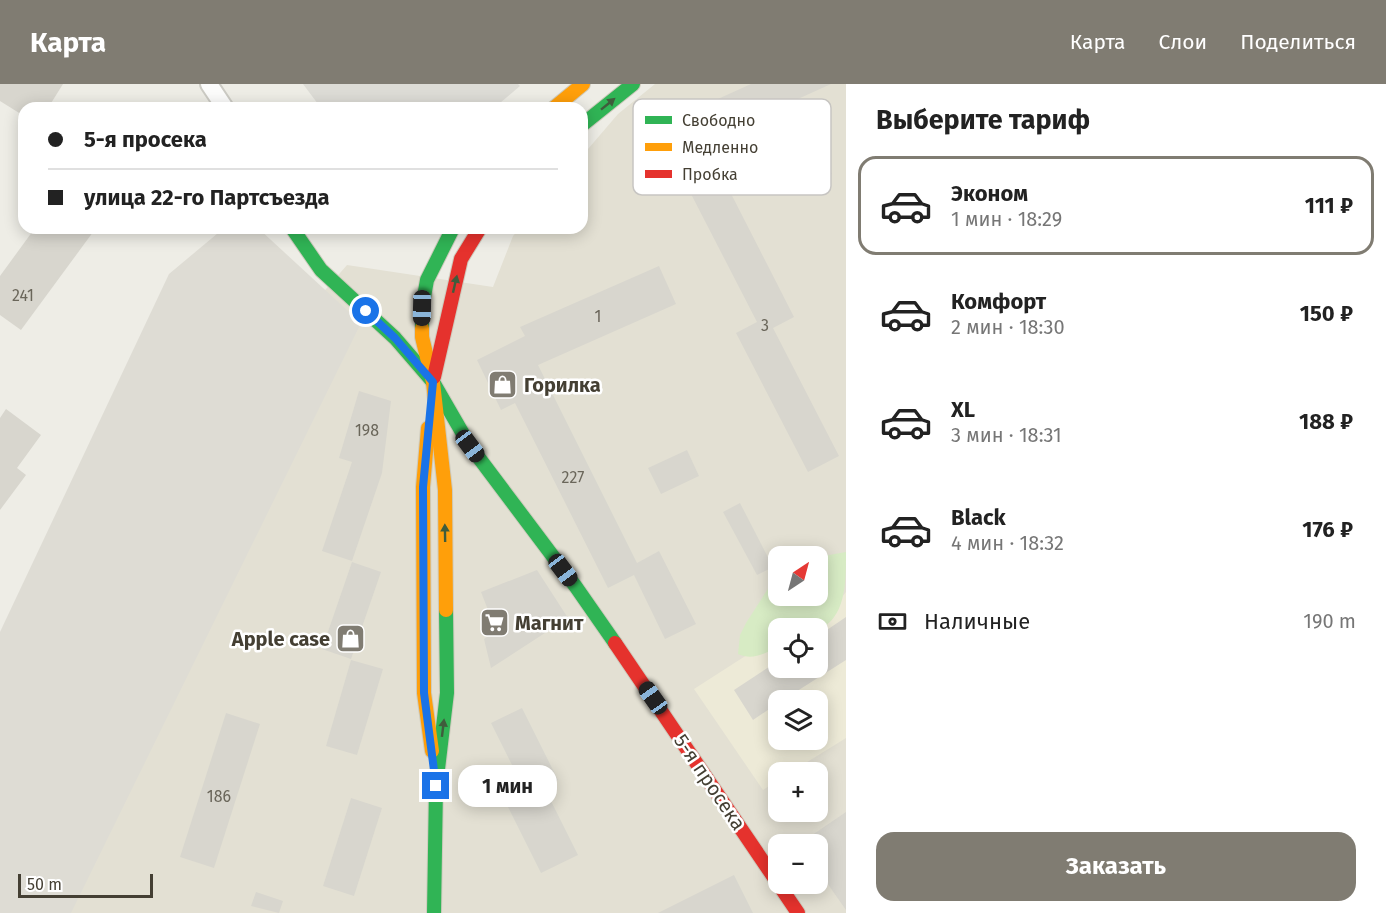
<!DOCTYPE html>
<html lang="ru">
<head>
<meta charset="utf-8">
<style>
  body { margin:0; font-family:"Fira Sans",sans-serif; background:#f2f2f2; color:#222; height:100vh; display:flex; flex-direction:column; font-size:22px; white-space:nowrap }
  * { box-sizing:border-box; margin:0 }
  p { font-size:20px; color:#767676 }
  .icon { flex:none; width:33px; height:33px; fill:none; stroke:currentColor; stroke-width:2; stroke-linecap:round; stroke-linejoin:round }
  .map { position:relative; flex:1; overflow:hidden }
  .details { display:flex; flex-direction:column; background:#fff; width:540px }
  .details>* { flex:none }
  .hud { position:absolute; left:18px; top:18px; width:570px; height:132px; border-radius:18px; box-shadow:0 3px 15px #0003; display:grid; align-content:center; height:132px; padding:0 30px; background:#fff }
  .needle { width:39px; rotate:36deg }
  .fabs { position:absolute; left:768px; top:462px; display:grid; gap:12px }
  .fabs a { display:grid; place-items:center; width:60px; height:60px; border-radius:12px; background:#fff; box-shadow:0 3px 15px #0003; font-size:30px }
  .scale { position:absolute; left:18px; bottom:15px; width:135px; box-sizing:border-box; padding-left:6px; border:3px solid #443f33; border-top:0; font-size:16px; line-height:21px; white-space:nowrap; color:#443f33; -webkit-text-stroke:4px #fff; paint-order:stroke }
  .end { position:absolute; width:27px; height:27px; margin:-14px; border:8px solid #1a73e8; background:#fff; box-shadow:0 0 0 3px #fff }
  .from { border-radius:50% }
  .bubble { position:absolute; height:42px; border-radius:18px; background:#fff; box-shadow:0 3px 15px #0003; font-size:20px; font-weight:700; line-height:42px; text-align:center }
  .car { position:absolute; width:18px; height:36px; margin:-18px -9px; border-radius:8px; box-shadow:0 0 4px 2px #0007; background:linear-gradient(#222 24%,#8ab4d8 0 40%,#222 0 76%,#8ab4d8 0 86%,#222 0) }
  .hud b { display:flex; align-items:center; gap:21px; height:57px; font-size:22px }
  .hud b+b { border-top:2px solid #e0e0e0 }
  .hud i { width:15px; height:15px; background:#222 }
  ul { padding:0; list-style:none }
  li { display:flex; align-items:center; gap:18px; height:99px; margin:0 12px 9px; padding:0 18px; border:3px solid transparent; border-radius:18px }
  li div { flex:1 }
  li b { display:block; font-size:22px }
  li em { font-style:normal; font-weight:700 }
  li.current { border-color:#807c72 }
  li>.icon { width:54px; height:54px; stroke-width:1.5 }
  h2 { padding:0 30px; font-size:27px; line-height:72px }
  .pay { display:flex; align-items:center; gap:15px; height:66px; padding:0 30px; font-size:22px }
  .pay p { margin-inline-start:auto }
  .button { display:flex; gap:12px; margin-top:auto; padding:12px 30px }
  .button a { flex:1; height:69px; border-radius:18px; background:#807c72; color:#fff; font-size:24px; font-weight:700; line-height:69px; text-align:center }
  header { display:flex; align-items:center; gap:36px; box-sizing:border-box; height:84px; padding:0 30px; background:#807c72; color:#fff }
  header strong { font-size:28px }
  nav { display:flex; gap:33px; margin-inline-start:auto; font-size:21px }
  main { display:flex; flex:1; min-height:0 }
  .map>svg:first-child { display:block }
</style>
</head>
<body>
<header>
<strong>Карта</strong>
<nav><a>Карта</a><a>Слои</a><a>Поделиться</a></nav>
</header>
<main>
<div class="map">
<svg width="846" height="829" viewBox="0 0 846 829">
  <rect width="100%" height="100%" fill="#eeede6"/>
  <path fill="#e3e0d3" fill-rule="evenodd" d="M655 0H846V829H0L208 340 347 181 493 203 513 152 520 144H582V72L618 30ZM778 472H818V512H778ZM778 544H818V584H778ZM778 616H818V656H778ZM778 688H818V728H778ZM778 760H818V800H778Z"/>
  <polygon fill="#dedcd4" points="224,144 258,144 361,239 71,829 0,829 0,548 169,190"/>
  <path fill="#edead7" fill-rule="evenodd" d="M846 508V654L791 688H778V696L763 706 694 605 778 551V584H818V544ZM778 616H818V656H778Z"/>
  <path fill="#d7ebc4" d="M846 468C846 499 846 534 818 546V544H778V563C765 569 753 577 738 570L740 551 746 539 778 489V512H818V473Z"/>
  <polygon fill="#dddcd6" points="303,0 518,0 520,2 494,24 321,24"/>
  <g fill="#d8d6ce">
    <polygon points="0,0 63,0 48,24 24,24 24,32 0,17"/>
    <polygon points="751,0 831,0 712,54 698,24"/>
    <polygon points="822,71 832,90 807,104 797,85"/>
    <polygon points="722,92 794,233 773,244 839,372 808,388 736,249 757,238 690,108"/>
    <polygon points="35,144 96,144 21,246 0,231 0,192"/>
    <polygon points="659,182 676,220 538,281 637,479 659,467 696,540 665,555 634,491 608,504 515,319 501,326 477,276 525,252 520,243"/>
    <polygon points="359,307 391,317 382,389 352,477 322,467 352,378 339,374"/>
    <polygon points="6,325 41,351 17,384 26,391 0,426 0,334"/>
    <polygon points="687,366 699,392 661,410 648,384"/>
    <polygon points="740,419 773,483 757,491 723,428"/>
    <polygon points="352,478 381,488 351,575 322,565"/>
    <polygon points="537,486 568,534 491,584 484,555 491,550 484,534 490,531 481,508"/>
    <polygon points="846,533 846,576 783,616 778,616 778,619 753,636 734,606 778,577 778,584 818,584 818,552"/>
    <polygon points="351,576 383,585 357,671 326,662"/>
    <polygon points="522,624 558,696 544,703 578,771 541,789 506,719 526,709 491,639"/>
    <polygon points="226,629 260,640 214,784 180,773"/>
    <polygon points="351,714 382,724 354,812 323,802"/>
    <polygon points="846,728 846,826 818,786 818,760 799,760"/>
    <polygon points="734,791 753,829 658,829"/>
    <polygon points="256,808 283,817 279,829 251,822"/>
  </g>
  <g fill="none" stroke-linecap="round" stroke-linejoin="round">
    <defs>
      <polyline id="street" points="209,0 225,24"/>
      <g id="fast">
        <polyline points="582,41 633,0"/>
        <polyline points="292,144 321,186 395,254 433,298 470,362 576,503 615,559"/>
        <polyline points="422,244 422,224 427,196 453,144"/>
        <polyline points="434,829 436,702 447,609 446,526"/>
      </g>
      <g id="slow">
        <polyline points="554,24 583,0"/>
        <polyline points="422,244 422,253 433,298 445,406 446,526"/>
        <polyline points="428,344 423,403 424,609 432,667"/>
      </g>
      <g id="jam">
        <polyline points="434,293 461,175 480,144"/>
        <polyline points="615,559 798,829"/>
      </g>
    </defs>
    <use href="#street" stroke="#cccbc4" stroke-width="20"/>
    <use href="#fast" stroke="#cecbbd" stroke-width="16"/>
    <use href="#slow" stroke="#cecbbd" stroke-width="16"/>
    <use href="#jam" stroke="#cecbbd" stroke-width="16"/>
    <use href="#street" stroke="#fcfcfb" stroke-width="16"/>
    <use href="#fast" stroke="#30b455" stroke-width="14"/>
    <use href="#slow" stroke="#ff9f0a" stroke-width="14"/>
    <use href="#jam" stroke="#e5322d" stroke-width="14"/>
  </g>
  <defs><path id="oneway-solid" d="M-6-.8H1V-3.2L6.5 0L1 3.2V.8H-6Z" transform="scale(1.5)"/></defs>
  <g fill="#3f5c3c">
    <use href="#oneway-solid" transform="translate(608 20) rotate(-39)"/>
    <use href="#oneway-solid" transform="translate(455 200) rotate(-77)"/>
    <use href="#oneway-solid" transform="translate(445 449) rotate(-91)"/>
    <use href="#oneway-solid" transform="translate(443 644) rotate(-83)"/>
  </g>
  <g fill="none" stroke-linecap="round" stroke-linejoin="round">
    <polyline stroke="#1a73e8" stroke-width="8" points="366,227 395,254 433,298 423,403 424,609 436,702"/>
  </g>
  <defs>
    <symbol id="shop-square" viewBox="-11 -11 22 22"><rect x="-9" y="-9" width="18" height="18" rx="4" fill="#807c72" stroke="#fff"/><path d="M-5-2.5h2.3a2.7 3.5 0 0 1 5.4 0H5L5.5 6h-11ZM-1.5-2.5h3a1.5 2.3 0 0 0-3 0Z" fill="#fff"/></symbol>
    <symbol id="supermarket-square" viewBox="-11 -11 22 22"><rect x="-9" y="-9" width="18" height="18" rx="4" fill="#807c72" stroke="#fff"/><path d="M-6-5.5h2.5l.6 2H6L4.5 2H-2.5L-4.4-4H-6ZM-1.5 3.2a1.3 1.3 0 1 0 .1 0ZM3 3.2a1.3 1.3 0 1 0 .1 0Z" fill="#fff"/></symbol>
  </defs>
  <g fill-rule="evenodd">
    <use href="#shop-square" x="486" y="284" width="33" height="33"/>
    <use href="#supermarket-square" x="478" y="522" width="33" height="33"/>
    <use href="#shop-square" x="334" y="538" width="33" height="33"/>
  </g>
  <g text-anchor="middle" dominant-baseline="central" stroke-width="5" stroke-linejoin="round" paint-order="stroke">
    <g font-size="16" fill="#6a665a">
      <text x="23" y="211">241</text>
      <text x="598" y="232">1</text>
      <text x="765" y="241">3</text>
      <text x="367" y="346">198</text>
      <text x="573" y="393">227</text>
      <text x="219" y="712">186</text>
    </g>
    <g font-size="20" font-weight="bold" fill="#443f33" stroke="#fff" text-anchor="start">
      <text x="524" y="301">Горилка</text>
      <text x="515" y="539">Магнит</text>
      <text x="330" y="555" text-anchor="end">Apple case</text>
    </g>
    <g font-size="20" fill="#443f33" stroke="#fff">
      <text transform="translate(710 698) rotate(56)">5-я просека</text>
    </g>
  </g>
  <rect x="633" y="15" width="198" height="96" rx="9" fill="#fff" stroke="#c7c5c2" stroke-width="1.5"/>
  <rect x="645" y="32" width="27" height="8" fill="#30b455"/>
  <rect x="645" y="59" width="27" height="8" fill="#ff9f0a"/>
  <rect x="645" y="86" width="27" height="8" fill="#e5322d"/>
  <g font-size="16" fill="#443f33">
    <text x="682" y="42">Свободно</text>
    <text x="682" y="69">Медленно</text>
    <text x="682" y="96">Пробка</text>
  </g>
</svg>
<div class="fabs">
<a><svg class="needle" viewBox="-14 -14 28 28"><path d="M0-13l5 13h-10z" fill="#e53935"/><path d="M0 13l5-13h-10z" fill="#767676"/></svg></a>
<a><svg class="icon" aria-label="locate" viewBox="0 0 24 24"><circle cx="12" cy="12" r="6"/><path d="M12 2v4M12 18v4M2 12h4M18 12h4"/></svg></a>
<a><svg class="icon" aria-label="layers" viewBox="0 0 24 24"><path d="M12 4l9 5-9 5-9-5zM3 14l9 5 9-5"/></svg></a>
<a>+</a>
<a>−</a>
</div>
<div class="scale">50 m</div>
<i class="end from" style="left:366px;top:227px"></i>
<i class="end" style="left:436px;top:702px"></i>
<div class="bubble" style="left:458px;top:681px;width:99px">1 мин</div>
<i class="car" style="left:422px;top:224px;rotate:181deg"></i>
<i class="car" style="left:470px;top:362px;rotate:143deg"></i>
<i class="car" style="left:563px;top:486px;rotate:143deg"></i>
<i class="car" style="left:653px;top:614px;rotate:325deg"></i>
<div class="hud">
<b><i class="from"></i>5-я просека</b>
<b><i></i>улица 22-го Партсъезда</b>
</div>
</div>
<section class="details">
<h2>Выберите тариф</h2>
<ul>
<li class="current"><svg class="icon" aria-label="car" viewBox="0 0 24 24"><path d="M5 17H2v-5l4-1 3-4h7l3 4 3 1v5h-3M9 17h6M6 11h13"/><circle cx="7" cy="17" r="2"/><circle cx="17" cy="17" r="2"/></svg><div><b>Эконом</b><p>1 мин · 18:29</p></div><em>111 ₽</em></li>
<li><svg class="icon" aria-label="car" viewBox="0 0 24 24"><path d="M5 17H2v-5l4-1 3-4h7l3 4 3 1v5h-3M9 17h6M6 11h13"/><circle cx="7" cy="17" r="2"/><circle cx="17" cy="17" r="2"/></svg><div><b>Комфорт</b><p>2 мин · 18:30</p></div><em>150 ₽</em></li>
<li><svg class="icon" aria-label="car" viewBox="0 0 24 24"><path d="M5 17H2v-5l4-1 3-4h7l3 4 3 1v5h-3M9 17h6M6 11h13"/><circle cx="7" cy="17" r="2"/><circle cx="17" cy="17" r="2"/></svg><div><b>XL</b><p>3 мин · 18:31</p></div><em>188 ₽</em></li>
<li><svg class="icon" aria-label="car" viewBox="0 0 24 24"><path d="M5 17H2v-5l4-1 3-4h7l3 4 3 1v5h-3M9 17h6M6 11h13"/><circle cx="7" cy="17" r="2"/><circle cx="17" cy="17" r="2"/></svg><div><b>Black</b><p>4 мин · 18:32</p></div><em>176 ₽</em></li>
</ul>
<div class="pay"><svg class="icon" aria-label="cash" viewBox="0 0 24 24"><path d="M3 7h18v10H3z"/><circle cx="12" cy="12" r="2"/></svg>Наличные<p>190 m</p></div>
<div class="button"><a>Заказать</a></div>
</section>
</main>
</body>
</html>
